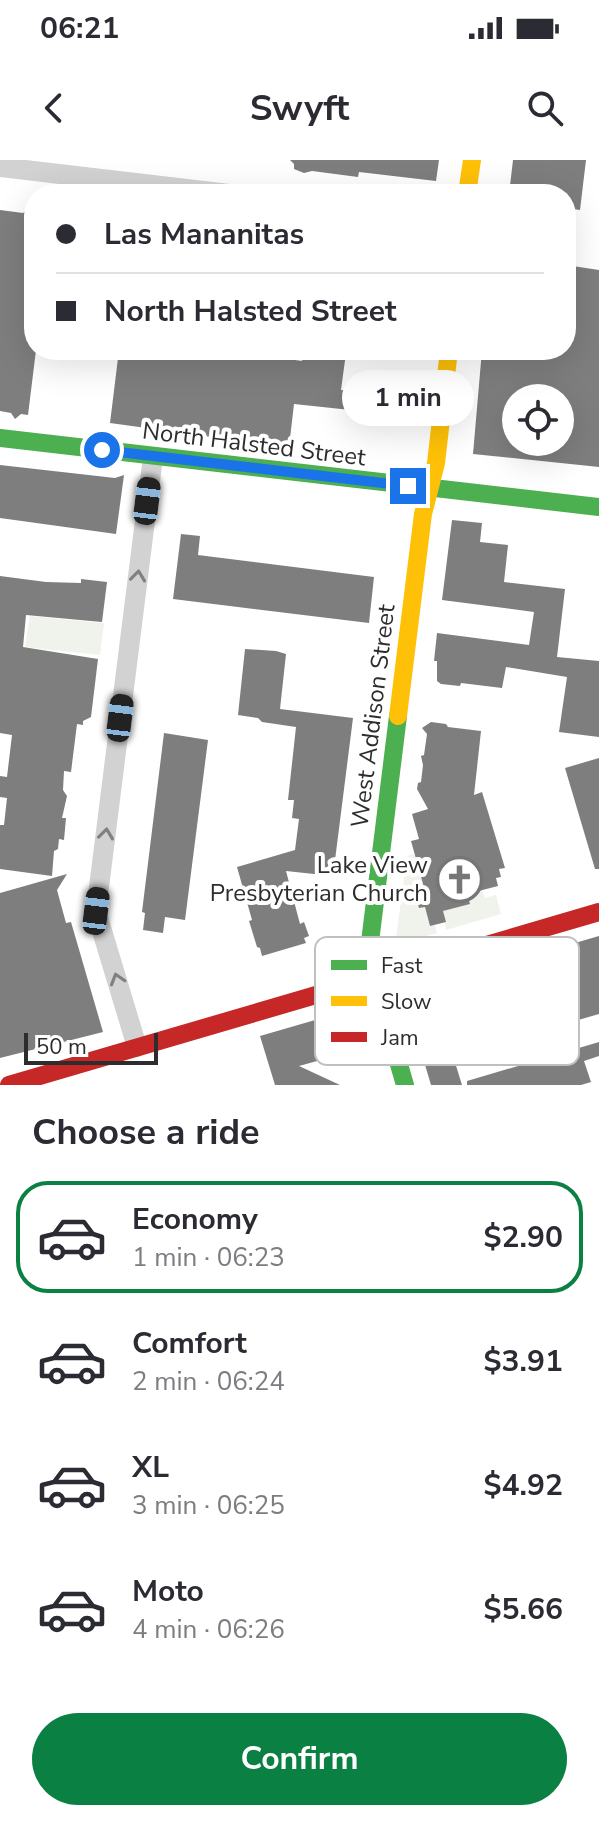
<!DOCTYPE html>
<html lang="en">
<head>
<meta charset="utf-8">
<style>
  body { margin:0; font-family:"Nunito Sans",sans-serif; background:#f7f7f7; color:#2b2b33; height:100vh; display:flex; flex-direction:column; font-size:30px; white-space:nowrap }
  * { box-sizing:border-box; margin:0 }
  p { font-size:26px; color:#7c7c81 }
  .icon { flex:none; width:44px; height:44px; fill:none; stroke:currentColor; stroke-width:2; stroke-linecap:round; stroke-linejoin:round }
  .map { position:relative; height:925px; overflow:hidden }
  .panel { display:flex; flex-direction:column; background:#fff; flex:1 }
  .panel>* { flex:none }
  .banner { position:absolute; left:24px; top:24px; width:552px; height:176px; border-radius:32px; box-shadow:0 8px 32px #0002; display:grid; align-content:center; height:176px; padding:0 32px; background:#fff }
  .fabs { position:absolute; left:502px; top:224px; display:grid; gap:16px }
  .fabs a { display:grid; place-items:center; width:72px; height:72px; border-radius:50%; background:#fff; box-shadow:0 8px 32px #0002; font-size:40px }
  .scale { position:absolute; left:24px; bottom:20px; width:134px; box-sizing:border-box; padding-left:8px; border:4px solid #2d2d2d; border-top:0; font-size:22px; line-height:28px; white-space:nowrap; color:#2d2d2d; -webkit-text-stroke:6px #fff; paint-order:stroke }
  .end { position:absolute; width:36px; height:36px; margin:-18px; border:10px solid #1a73e8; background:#fff; box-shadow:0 0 0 4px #fff }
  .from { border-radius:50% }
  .bubble { position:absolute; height:56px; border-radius:28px; background:#fff; box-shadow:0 8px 32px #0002; font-size:26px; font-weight:700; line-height:56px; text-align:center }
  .car { position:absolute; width:24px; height:48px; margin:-24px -12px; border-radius:10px; box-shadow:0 0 6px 2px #0007; background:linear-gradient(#222 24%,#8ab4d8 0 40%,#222 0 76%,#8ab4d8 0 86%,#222 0) }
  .banner b { display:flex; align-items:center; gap:28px; height:76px; font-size:30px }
  .banner b+b { border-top:2px solid #e1e1e2 }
  .banner i { width:20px; height:20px; background:#2b2b33 }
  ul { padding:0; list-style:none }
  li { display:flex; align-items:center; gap:24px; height:112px; margin:0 16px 12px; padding:0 16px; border:4px solid transparent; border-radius:32px }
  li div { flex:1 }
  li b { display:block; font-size:30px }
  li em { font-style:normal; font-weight:700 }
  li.active { border-color:#0b8043 }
  li>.icon { width:72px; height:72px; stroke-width:1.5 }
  h2 { padding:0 32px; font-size:36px; line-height:96px }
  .primary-button { display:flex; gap:16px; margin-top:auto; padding:16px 32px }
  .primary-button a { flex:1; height:92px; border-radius:48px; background:#0b8043; color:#fff; font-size:32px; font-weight:700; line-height:92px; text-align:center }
  .status { display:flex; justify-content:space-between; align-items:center; height:56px; padding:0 40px; background:#fff; direction:ltr }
  .status svg { height:22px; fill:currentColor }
  header { display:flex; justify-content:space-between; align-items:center; height:104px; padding:0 32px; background:#fff; font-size:36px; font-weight:700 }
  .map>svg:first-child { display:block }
</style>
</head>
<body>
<div class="status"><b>06:21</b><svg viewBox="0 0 49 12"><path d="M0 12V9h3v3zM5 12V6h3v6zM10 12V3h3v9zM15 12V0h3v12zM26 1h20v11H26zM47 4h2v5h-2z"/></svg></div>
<header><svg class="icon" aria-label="back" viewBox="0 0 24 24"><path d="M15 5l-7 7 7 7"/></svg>Swyft<svg class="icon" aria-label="search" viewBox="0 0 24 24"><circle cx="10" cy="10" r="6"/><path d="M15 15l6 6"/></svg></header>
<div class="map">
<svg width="599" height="925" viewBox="0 0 599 925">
  <rect width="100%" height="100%" fill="#fff"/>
  <g fill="#f0f3eb">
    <polygon points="30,456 104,463 100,495 25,487"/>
    <polygon points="414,694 425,731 415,734 419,748 425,747 430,766 435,765 437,773 401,783 396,778 407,696"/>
    <polygon points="465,727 482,730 485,738 496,735 501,754 446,770 443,751 469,744"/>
  </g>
  <g fill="#7e7e7e" fill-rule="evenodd">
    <polygon points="290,0 439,0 436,21 359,12 358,17 312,11 304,13 294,9 294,4"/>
    <polygon points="513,0 586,0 580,50 566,48 566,34 509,34"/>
    <polygon points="34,45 36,190 28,255 21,254 15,259 11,253 0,251 0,50 23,53"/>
    <path d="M566 105 599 110V307L473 294 482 190H566ZM516 238H560V282H516Z"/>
    <polygon points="119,190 138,190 138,194 177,199 179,190 259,190 259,195 302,201 303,190 346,193 341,230 402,237 399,262 359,258 360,251 294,244 289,287 281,286 277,290 272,285 259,284 254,289 248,282 110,263"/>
    <polygon points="0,305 115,318 124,315 116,374 0,358"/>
    <polygon points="452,360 482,363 480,382 508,385 504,422 565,429 557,497 599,501 599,577 559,572 567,517 506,507 502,528 461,523 460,526 441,524 437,521 437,501 434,501 437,473 529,485 534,452 442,440"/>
    <polygon points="181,374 200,376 198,395 374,417 369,463 173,439"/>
    <polygon points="0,416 46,422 81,423 81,419 107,422 102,462 26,455 23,487 98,499 91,557 83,561 83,565 77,564 71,612 64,611 63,630 67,636 62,658 66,658 64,680 59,679 58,689 54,691 52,716 0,709 0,665 4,665 7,638 0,637 0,616 7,617 12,575 0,573"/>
    <polygon points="245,489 276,491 286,494 280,549 353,558 333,716 286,711 300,764 304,762 309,776 304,778 306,783 262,796 260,788 257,787 249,761 252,760 237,707 295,690 299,659 292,658 294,640 288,640 296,567 262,562 258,558 238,555"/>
    <polygon points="431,562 446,564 448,567 481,571 474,635 482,632 505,708 499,709 501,717 496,718 498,726 467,734 470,744 443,751 446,762 430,766 425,747 419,748 415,734 425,731 411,681 419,679 412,654 428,649 417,629 418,623 421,622 423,605 421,596 424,595 427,574 422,568"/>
    <polygon points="164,573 208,580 185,760 165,757 163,773 143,770 145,753 142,752"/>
    <polygon points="599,598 599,709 595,709 565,608"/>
    <polygon points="67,714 57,730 66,763 71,762 103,872 0,898 0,733"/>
    <polygon points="599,776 599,854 453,896 462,925 431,925 423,898 434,895 427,870 416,873 405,838 408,833 548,792 575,808 568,785"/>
    <polygon points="353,849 364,888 299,906 340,925 275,925 260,876"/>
    <polygon points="599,882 599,896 584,901 591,922 581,925 467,925 467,921"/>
  </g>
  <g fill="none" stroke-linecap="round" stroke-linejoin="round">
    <g stroke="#d2d2d2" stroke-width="20">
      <polyline points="0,7 229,34"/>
      <polyline points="137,887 96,751 153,297"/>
    </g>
    <g stroke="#4caf50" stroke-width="18">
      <polyline points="0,278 599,347"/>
      <polyline points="398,556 368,798 405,925"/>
    </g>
    <g stroke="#ffc107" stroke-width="18">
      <polyline points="467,34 472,0"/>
      <polyline points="398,556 423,354 436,303 449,190"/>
    </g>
    <polyline stroke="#c62828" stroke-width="18" points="9,925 599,752"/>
  </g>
  <defs><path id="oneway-chevron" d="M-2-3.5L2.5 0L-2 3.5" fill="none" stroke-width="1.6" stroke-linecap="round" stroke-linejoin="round" transform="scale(2)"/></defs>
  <g stroke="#808080">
    <use href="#oneway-chevron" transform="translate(138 416) rotate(-83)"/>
    <use href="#oneway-chevron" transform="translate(106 674) rotate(-83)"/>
    <use href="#oneway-chevron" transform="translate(117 819) rotate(-107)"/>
  </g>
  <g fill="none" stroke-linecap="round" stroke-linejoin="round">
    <polyline stroke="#1a73e8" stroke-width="10" points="102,290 408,326"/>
  </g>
  <defs>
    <symbol id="church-ring" viewBox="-11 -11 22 22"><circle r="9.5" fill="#fff" stroke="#767676" stroke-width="1.5"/><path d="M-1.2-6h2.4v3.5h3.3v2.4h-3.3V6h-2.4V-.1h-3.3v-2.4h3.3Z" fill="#767676"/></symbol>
  </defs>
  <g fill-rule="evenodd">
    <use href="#church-ring" x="434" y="694" width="51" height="51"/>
  </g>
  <g text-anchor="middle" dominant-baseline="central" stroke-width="8" stroke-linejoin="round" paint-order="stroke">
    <g font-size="24" fill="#2d2d2d" stroke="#fff">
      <text transform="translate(254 284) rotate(7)">North Halsted Street</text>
      <text transform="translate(373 556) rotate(-83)">West Addison Street</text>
    </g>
    <g font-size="24" fill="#2d2d2d" stroke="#fff" text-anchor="end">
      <text x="428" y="705">Lake View<tspan x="428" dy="28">Presbyterian Church</tspan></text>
    </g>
  </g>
  <rect x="315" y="777" width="264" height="128" rx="12" fill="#fff" stroke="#c0c0c0" stroke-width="2"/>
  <rect x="331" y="800" width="36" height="10" fill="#4caf50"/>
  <rect x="331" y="836" width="36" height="10" fill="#ffc107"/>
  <rect x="331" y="872" width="36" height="10" fill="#c62828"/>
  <g font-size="22" fill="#2d2d2d">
    <text x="381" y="813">Fast</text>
    <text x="381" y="849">Slow</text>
    <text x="381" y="885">Jam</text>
  </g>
</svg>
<div class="fabs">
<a><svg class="icon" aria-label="locate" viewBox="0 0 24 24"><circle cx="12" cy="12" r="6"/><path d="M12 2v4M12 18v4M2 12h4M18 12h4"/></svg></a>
</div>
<div class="scale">50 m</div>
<i class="end from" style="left:102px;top:290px"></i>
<i class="end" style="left:408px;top:326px"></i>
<div class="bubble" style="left:342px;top:210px;width:132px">1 min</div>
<i class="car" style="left:147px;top:341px;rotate:7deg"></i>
<i class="car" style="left:120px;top:558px;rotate:7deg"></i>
<i class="car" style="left:96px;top:751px;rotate:7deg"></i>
<div class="banner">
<b><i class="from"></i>Las Mananitas</b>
<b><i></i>North Halsted Street</b>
</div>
</div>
<section class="panel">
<h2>Choose a ride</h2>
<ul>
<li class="active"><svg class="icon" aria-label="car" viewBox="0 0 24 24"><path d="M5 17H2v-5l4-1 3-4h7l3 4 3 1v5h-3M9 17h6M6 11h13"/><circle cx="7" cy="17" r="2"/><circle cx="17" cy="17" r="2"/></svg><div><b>Economy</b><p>1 min · 06:23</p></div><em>$2.90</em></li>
<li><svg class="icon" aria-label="car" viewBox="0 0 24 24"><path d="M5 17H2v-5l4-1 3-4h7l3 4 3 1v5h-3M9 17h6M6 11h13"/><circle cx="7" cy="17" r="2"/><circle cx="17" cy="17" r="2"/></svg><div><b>Comfort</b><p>2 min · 06:24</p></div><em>$3.91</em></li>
<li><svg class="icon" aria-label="car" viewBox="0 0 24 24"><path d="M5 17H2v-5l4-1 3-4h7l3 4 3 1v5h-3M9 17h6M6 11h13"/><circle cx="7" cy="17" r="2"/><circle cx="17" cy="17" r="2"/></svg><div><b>XL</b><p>3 min · 06:25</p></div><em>$4.92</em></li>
<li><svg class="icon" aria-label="car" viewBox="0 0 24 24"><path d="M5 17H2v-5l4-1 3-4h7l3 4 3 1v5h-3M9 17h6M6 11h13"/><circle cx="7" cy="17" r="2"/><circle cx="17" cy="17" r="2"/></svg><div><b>Moto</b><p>4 min · 06:26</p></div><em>$5.66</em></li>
</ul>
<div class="primary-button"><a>Confirm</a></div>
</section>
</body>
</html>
